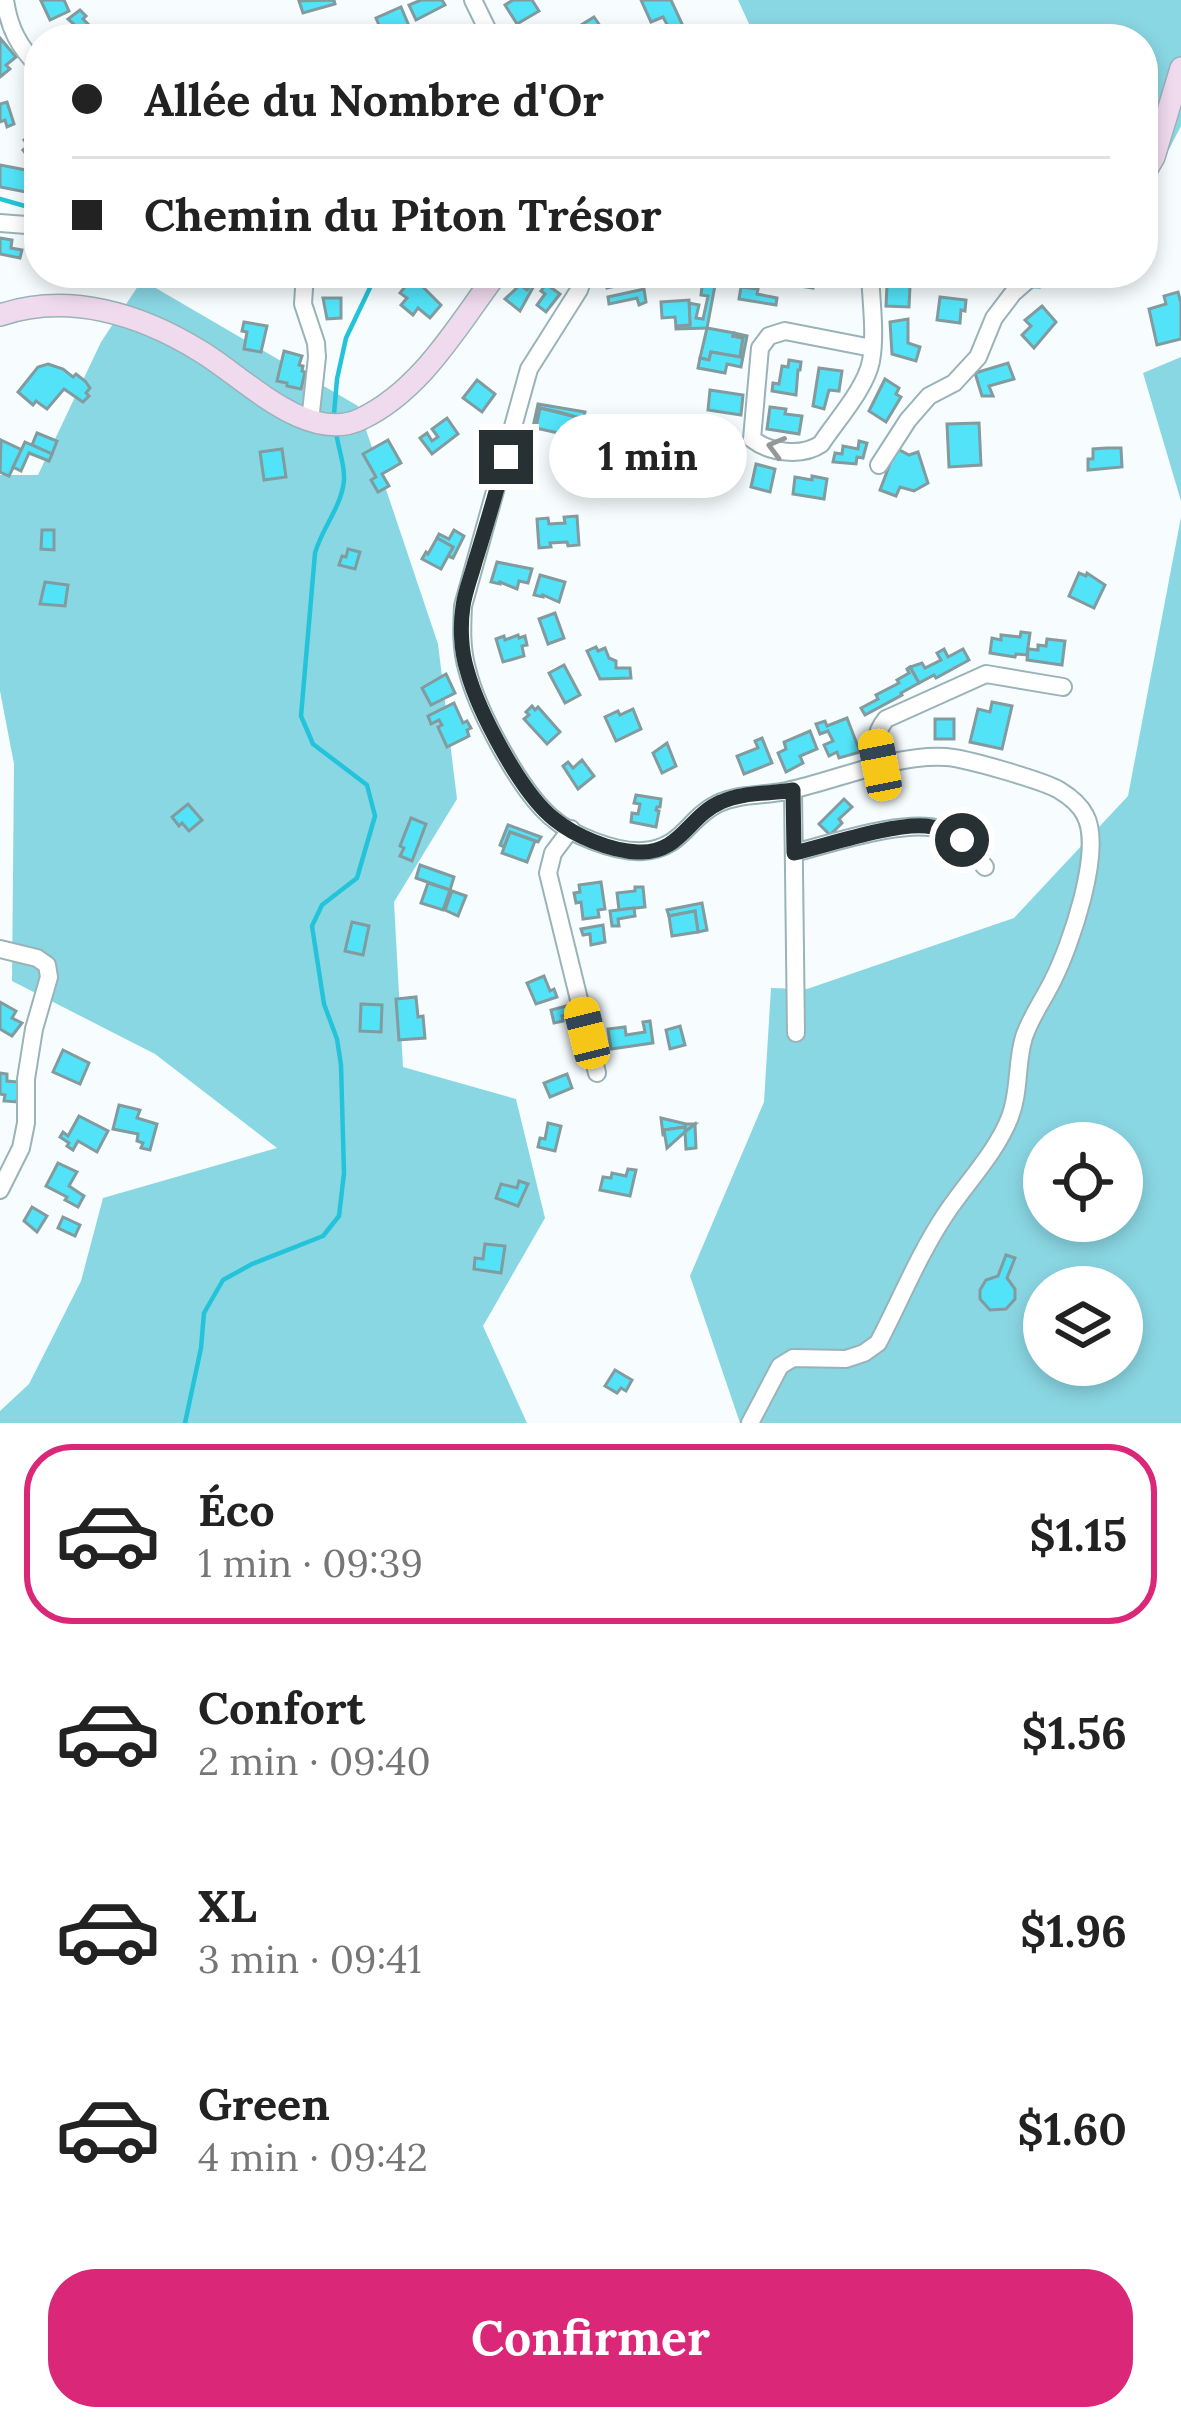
<!DOCTYPE html>
<html lang="fr">
<head>
<meta charset="utf-8">
<style>
  body { margin:0; font-family:Lora,serif; background:#f6f6f6; color:#222; height:100vh; display:flex; flex-direction:column; font-size:45px; white-space:nowrap }
  * { box-sizing:border-box; margin:0 }
  p { font-size:39px; color:#767676 }
  .icon { flex:none; width:66px; height:66px; fill:none; stroke:currentColor; stroke-width:2; stroke-linecap:round; stroke-linejoin:round }
  .map { position:relative; height:1423px; overflow:hidden }
  .panel { display:flex; flex-direction:column; background:#fff; flex:1 }
  .panel>* { flex:none }
  .hud { position:absolute; left:24px; top:24px; width:1134px; height:264px; border-radius:48px; box-shadow:0 6px 18px #0003; display:grid; align-content:center; height:264px; padding:0 48px; background:#fff }
  .buttons { position:absolute; left:1023px; top:1122px; display:grid; gap:24px }
  .buttons a { display:grid; place-items:center; width:120px; height:120px; border-radius:50%; background:#fff; box-shadow:0 6px 18px #0003; font-size:60px }
  .end { position:absolute; width:54px; height:54px; margin:-27px; border:15px solid #273133; background:#fff; box-shadow:0 0 0 6px #fff }
  .from { border-radius:50% }
  .bubble { position:absolute; height:84px; border-radius:42px; background:#fff; box-shadow:0 6px 18px #0003; font-size:39px; font-weight:700; line-height:84px; text-align:center }
  .car { position:absolute; width:36px; height:72px; margin:-36px -18px; border-radius:15px; box-shadow:0 0 9px 3px #0007; background:linear-gradient(#f5c518 24%,#345 0 40%,#f5c518 0 76%,#345 0 86%,#f5c518 0) }
  .hud b { display:flex; align-items:center; gap:42px; height:114px; font-size:45px }
  .hud b+b { border-top:3px solid #e0e0e0 }
  .hud i { width:30px; height:30px; background:#222 }
  ul { padding:21px 0 0; list-style:none }
  li { display:flex; align-items:center; gap:36px; height:180px; margin:0 24px 18px; padding:0 24px; border:6px solid transparent; border-radius:48px }
  li div { flex:1 }
  li b { display:block; font-size:45px }
  li em { font-style:normal; font-weight:700 }
  li.current { border-color:#db2777 }
  li>.icon { width:108px; height:108px; stroke-width:1.5 }
  .action { display:flex; gap:24px; margin-top:auto; padding:24px 48px }
  .action a { flex:1; height:138px; border-radius:48px; background:#db2777; color:#fff; font-size:48px; font-weight:700; line-height:138px; text-align:center }
  .map>svg:first-child { display:block }
</style>
</head>
<body>
<div class="map">
<svg width="1181" height="1423" viewBox="0 0 1181 1423">
  <rect width="100%" height="100%" fill="#f7fdfe"/>
  <g fill="#8ad7e4" fill-rule="evenodd">
    <polygon points="738,0 1181,0 1181,126 1143,200 1143,39 756,39"/>
    <polygon points="873,273 1062,273 1040,289 875,277"/>
    <polygon points="142,280 358,406 438,644 457,799 394,902 403,1067 516,1099 545,1218 483,1326 527,1423 0,1423 0,1411 29,1384 81,1281 103,1198 277,1148 155,1054 12,981 14,764 0,691 0,475 38,475 101,342"/>
    <polygon points="1181,357 1181,501 1143,373"/>
    <path d="M1181 517V1423H740L690 1276 764 1102 771 988 807 989 1014 918 1128 796ZM1044 1143H1122V1221H1044ZM1044 1287H1122V1365H1044Z"/>
  </g>
  <g fill="none" stroke-linecap="round" stroke-linejoin="round">
    <g stroke="#23c4d9" stroke-width="4.5">
      <polyline points="0,199 39,210"/>
      <polyline points="334,414 337,379 346,338 377,273"/>
      <path d="M185 1423 201 1348 204 1313 223 1280 252 1264 323 1236 339 1216 344 1173 341 1065 337 1039 324 1004 312 926 322 905 357 878 375 816 367 785 313 744 301 716 315 553C322 528 342 506 344 480 345 464 338 448 336 432"/>
    </g>
  </g>
  <g fill="#52e3f8" stroke="#819b9f" stroke-width="3">
    <polygon points="44,0 64,0 69,11 50,20 41,1"/>
    <polygon points="334,0 335,4 303,13 299,1"/>
    <polygon points="421,0 442,0 445,5 416,20 409,5"/>
    <polygon points="513,0 532,0 539,11 517,24 505,5"/>
    <polygon points="641,0 671,0 689,39 659,39 656,34 669,28 663,17 651,22"/>
    <polygon points="401,7 409,26 384,37 376,18"/>
    <polygon points="80,10 86,16 83,19 100,36 98,39 80,39 77,36 73,39 68,34 76,26 68,19"/>
    <polygon points="594,17 603,30 589,39 581,39 576,28"/>
    <polygon points="0,38 16,57 6,65 10,69 0,77"/>
    <polygon points="7,102 14,124 7,127 5,120 0,122 0,104"/>
    <polygon points="37,131 39,156 36,158 39,161 34,165 23,150 28,146 24,140"/>
    <polygon points="0,165 31,171 26,192 0,187"/>
    <polygon points="0,238 12,240 11,248 22,250 20,258 0,254"/>
    <polygon points="416,273 429,273 421,285 441,305 430,318 418,308 413,315 401,305 407,298 400,293"/>
    <polygon points="513,273 541,273 520,311 505,299 520,285 527,290 530,286"/>
    <polygon points="604,273 632,273 634,282 607,288"/>
    <polygon points="761,273 765,273 764,277 810,283 811,273 815,273 813,288 760,280"/>
    <polygon points="765,273 811,273 810,283 764,277"/>
    <polygon points="703,278 716,280 707,328 676,329 676,326 690,325 689,303 699,305 696,318 703,319 708,296 701,295"/>
    <polygon points="546,284 560,294 546,312 537,305 545,294 541,291"/>
    <polygon points="887,285 910,286 909,307 886,306"/>
    <polygon points="741,287 758,289 757,294 777,298 776,305 739,299"/>
    <polygon points="644,289 646,302 639,305 637,298 609,304 608,297"/>
    <polygon points="1178,292 1181,303 1181,339 1157,345 1149,309 1166,304 1164,296"/>
    <polygon points="940,297 966,300 965,311 961,310 960,323 937,320"/>
    <polygon points="323,298 341,298 341,318 327,319"/>
    <polygon points="689,300 690,325 676,326 675,317 662,318 661,302"/>
    <polygon points="1042,306 1056,322 1034,348 1022,335 1031,326 1025,320"/>
    <polygon points="908,319 908,343 920,347 916,361 892,354 890,322"/>
    <polygon points="244,322 267,326 261,352 244,349 247,332 242,331"/>
    <polygon points="707,328 734,333 733,336 743,338 740,357 711,352 709,360 700,358"/>
    <polygon points="734,333 747,336 741,367 727,364 725,373 698,368 700,358 709,360 711,352 740,357 743,338 733,336"/>
    <polygon points="284,351 302,356 299,365 303,366 302,371 305,372 301,389 287,386 287,383 277,381"/>
    <polygon points="789,360 801,362 800,370 798,370 796,395 772,391 773,383 779,384 782,366 788,367"/>
    <polygon points="1008,363 1014,379 989,386 993,396 982,396 975,373"/>
    <polygon points="48,364 63,369 73,377 76,374 85,381 90,388 86,393 89,396 83,402 64,389 47,409 36,401 33,405 18,392 38,367"/>
    <polygon points="819,368 842,371 839,391 829,390 824,409 813,406"/>
    <polygon points="885,379 899,388 896,394 901,397 886,422 869,411"/>
    <polygon points="477,380 495,394 482,412 463,398"/>
    <polygon points="710,390 743,395 741,415 708,410"/>
    <polygon points="538,404 585,412 579,438 576,437 580,418 559,412 540,408 536,428 533,427"/>
    <polygon points="770,407 786,409 785,414 802,416 799,434 767,429"/>
    <polygon points="540,408 580,418 576,437 536,428"/>
    <polygon points="447,418 458,434 432,454 420,438 427,433 432,441 438,437 432,429"/>
    <polygon points="979,423 981,465 949,467 947,424"/>
    <polygon points="37,433 57,441 52,454 32,445"/>
    <polygon points="1,440 22,450 9,476 0,472"/>
    <polygon points="388,440 401,463 382,474 389,486 378,492 371,480 376,477 363,454"/>
    <polygon points="859,441 867,443 863,458 857,457 856,464 833,462 835,453 842,454 843,446 858,449"/>
    <polygon points="25,442 52,454 49,461 29,453 21,471 13,467"/>
    <polygon points="724,445 732,445 730,475 700,474 700,464 706,465 706,448 724,449"/>
    <polygon points="896,448 909,455 918,452 928,483 914,491 900,487 896,496 880,490"/>
    <polygon points="1107,448 1121,448 1122,467 1088,470 1088,459 1093,459 1093,449"/>
    <polygon points="282,449 286,477 264,480 260,452"/>
    <polygon points="642,450 659,455 661,450 670,453 663,477 646,472 647,469 631,467 634,457 639,459"/>
    <polygon points="756,464 775,469 770,492 751,487"/>
    <polygon points="812,476 827,479 824,499 793,494 795,477 812,480"/>
    <polygon points="577,516 579,545 568,546 567,542 550,543 551,547 539,548 537,519 548,518 549,524 565,523 564,517"/>
    <polygon points="42,530 54,530 54,550 41,549"/>
    <polygon points="454,530 464,536 453,558 448,556 453,547 437,538 439,534 449,539"/>
    <polygon points="437,538 453,547 441,569 422,559 426,552 428,554"/>
    <polygon points="348,549 360,552 355,569 339,565 342,556 346,557"/>
    <polygon points="497,562 532,569 528,583 519,581 517,589 500,582 500,584 491,582"/>
    <polygon points="1079,573 1086,576 1087,573 1105,585 1094,608 1069,596"/>
    <polygon points="540,575 565,582 559,602 543,595 543,597 534,595"/>
    <polygon points="45,582 68,585 65,606 40,604"/>
    <polygon points="555,613 564,638 548,644 539,619"/>
    <polygon points="1021,632 1030,633 1027,655 1016,654 1015,657 990,653 992,638 1001,640 1001,635 1020,637"/>
    <polygon points="518,635 519,638 525,636 527,645 522,646 524,656 503,662 496,639 504,636 505,640"/>
    <polygon points="1047,639 1065,641 1062,665 1027,660 1028,649 1038,650 1038,645 1046,646"/>
    <polygon points="596,647 598,651 605,648 609,658 616,661 616,668 630,668 631,678 600,679 587,651"/>
    <polygon points="944,649 948,657 963,649 969,660 936,678 934,675 919,683 910,667 922,663 925,668 941,660 937,653"/>
    <polygon points="564,665 580,695 565,703 549,673"/>
    <polygon points="910,667 919,683 901,693 902,695 865,715 861,708 878,699 876,695 899,683 897,680 909,673 907,669"/>
    <polygon points="446,674 455,693 431,705 422,688"/>
    <polygon points="992,702 1012,706 1002,749 970,742 978,709 990,712"/>
    <polygon points="454,703 463,723 467,721 471,728 467,730 469,736 447,747 438,727 442,725 439,720 431,724 428,716"/>
    <polygon points="532,706 535,710 538,707 560,732 547,744 524,719 529,715 526,712"/>
    <polygon points="633,709 641,729 616,741 605,717 618,711 620,715"/>
    <polygon points="847,718 860,752 839,758 837,752 829,756 824,745 833,741 828,731 820,734 816,724 825,721 827,726"/>
    <rect x="935" y="719" width="19" height="20"/>
    <polygon points="810,731 817,749 800,756 803,763 786,772 778,753 786,749 784,742"/>
    <polygon points="762,738 772,763 744,774 737,756 758,748 755,741"/>
    <polygon points="667,743 676,766 662,773 653,753"/>
    <polygon points="582,760 594,776 578,789 563,766 568,762 573,768"/>
    <polygon points="636,795 661,799 660,807 657,807 656,810 659,811 656,827 631,822 632,813 638,814 640,804 634,803"/>
    <polygon points="844,799 852,807 839,819 842,823 830,835 819,824"/>
    <polygon points="188,804 202,820 189,831 182,823 179,826 172,817"/>
    <polygon points="411,818 426,824 412,861 400,856 404,848 400,846"/>
    <polygon points="508,825 541,837 538,842 510,832 504,847 500,845"/>
    <polygon points="510,832 535,841 527,862 502,853"/>
    <polygon points="420,865 454,877 450,890 416,878"/>
    <polygon points="601,882 605,909 598,910 599,917 583,919 581,902 576,903 574,893 580,892 579,885"/>
    <polygon points="428,883 450,890 443,910 421,903"/>
    <polygon points="635,887 643,887 645,907 619,910 617,893 635,891"/>
    <polygon points="452,891 466,896 458,916 445,910"/>
    <polygon points="702,903 707,930 698,932 695,911 669,916 667,910"/>
    <polygon points="634,908 635,916 618,919 619,926 612,926 610,911"/>
    <polygon points="695,911 698,932 672,936 669,916"/>
    <polygon points="352,922 369,926 363,955 345,951"/>
    <polygon points="603,925 605,942 591,945 590,934 583,935 581,929"/>
    <polygon points="544,976 550,991 554,989 557,997 536,1004 527,983"/>
    <polygon points="416,997 418,1017 423,1016 425,1038 399,1040 396,999"/>
    <polygon points="0,1002 16,1011 12,1018 22,1023 12,1036 0,1029"/>
    <polygon points="577,1003 579,1012 562,1016 563,1021 554,1023 551,1010"/>
    <polygon points="361,1004 382,1005 381,1032 360,1031"/>
    <polygon points="650,1021 653,1043 611,1049 608,1029 625,1027 626,1035 645,1032 643,1022"/>
    <polygon points="680,1026 685,1045 670,1049 666,1030"/>
    <polygon points="63,1050 89,1063 80,1084 53,1072"/>
    <polygon points="0,1073 7,1074 7,1081 19,1082 17,1102 4,1101 5,1095 0,1094"/>
    <polygon points="567,1074 572,1088 550,1097 544,1083"/>
    <polygon points="119,1105 140,1110 137,1118 157,1124 150,1150 141,1148 143,1143 137,1141 138,1134 113,1129"/>
    <polygon points="79,1116 108,1131 97,1152 78,1141 73,1150 67,1146 69,1143 60,1137 63,1132 68,1136"/>
    <polygon points="661,1118 686,1124 695,1124 685,1132 685,1127 664,1130 665,1135 663,1135"/>
    <polygon points="548,1123 561,1126 555,1151 538,1147 540,1138 545,1139"/>
    <polygon points="695,1124 696,1148 686,1149 685,1132 667,1148 664,1130 685,1127 685,1132"/>
    <polygon points="58,1163 77,1172 69,1186 84,1196 78,1207 65,1200 67,1197 46,1186"/>
    <polygon points="628,1169 636,1170 630,1196 600,1190 603,1177 611,1178 612,1173 626,1176"/>
    <polygon points="519,1181 528,1184 518,1206 496,1198 501,1184 517,1188"/>
    <polygon points="32,1207 47,1216 37,1232 24,1221"/>
    <polygon points="63,1217 80,1225 75,1236 58,1228"/>
    <polygon points="485,1244 505,1246 501,1273 474,1269 475,1258 483,1259"/>
    <polygon points="1006,1255 1015,1258 1007,1278 1015,1289 1015,1299 1006,1309 990,1310 980,1299 980,1290 986,1280 998,1276"/>
    <polygon points="615,1370 632,1380 626,1391 621,1388 617,1393 605,1386"/>
  </g>
  <g fill="none" stroke-linecap="round" stroke-linejoin="round">
    <defs>
      <g id="minor">
        <path d="M5 0C9 28 19 47 39 67"/>
        <polyline points="473,0 492,39"/>
        <polyline points="0,223 39,226"/>
        <polyline points="305,273 303,304 316,343 317,357 310,421"/>
        <path d="M585 273 579 290 529 369 463 606C462 627 461 648 467 669 477 710 519 789 551 817 571 835 616 853 643 851 683 848 687 819 717 804 739 793 764 796 787 791 838 780 894 754 946 757 965 758 1044 781 1059 790 1069 796 1080 805 1085 815 1104 849 1070 947 1053 980 1044 999 1031 1016 1024 1037 1016 1063 1020 1091 1010 1117 996 1153 966 1183 945 1215 919 1254 900 1301 878 1343L864 1353 846 1359 793 1358 780 1366 750 1423"/>
        <path d="M870 273C871 301 876 333 871 361 866 388 836 421 821 444 802 457 770 453 752 439L760 348 769 336 785 331 872 348"/>
        <polyline points="879,465 908,420 929,396 954,383 978,357 994,318 1013,293 1036,273"/>
        <path d="M880 765C876 746 873 735 886 719L986 674 1063 687"/>
        <polyline points="793,790 796,1033"/>
        <polyline points="571,829 553,853 548,873 597,1073"/>
        <path d="M794 853C830 844 909 817 942 830 961 836 972 852 985 867"/>
        <polyline points="0,949 37,958 47,965 49,977 34,1029 26,1079 26,1123 21,1148 0,1190"/>
      </g>
      <g id="secondary">
        <polyline points="1143,176 1154,157 1181,68"/>
        <path d="M0 315C69 292 140 314 200 351 244 377 307 445 361 419 422 390 458 325 497 273"/>
      </g>
    </defs>
    <use href="#minor" stroke="#99b3b8" stroke-width="20"/>
    <use href="#secondary" stroke="#99b3b8" stroke-width="24"/>
    <use href="#minor" stroke="#fff" stroke-width="16"/>
    <use href="#secondary" stroke="#f0daee" stroke-width="21"/>
  </g>
  <defs><path id="oneway-chevron" d="M-2-3.5L2.5 0L-2 3.5" fill="none" stroke-width="1.6" stroke-linecap="round" stroke-linejoin="round" transform="scale(3)"/></defs>
  <use stroke="#939899" href="#oneway-chevron" transform="translate(776 447) rotate(-165)"/>
  <g fill="none" stroke-linecap="round" stroke-linejoin="round">
    <path stroke="#273133" stroke-width="15" d="M506 457C496 492 486 527 475 562 471 577 465 592 463 606 460 626 461 651 467 670 478 711 521 793 554 819 575 836 610 851 638 852 681 854 688 816 721 802 743 792 769 794 793 790L794 853C828 845 893 823 926 826 940 827 950 833 962 840"/>
  </g>
</svg>
<div class="buttons">
<a><svg class="icon" aria-label="locate" viewBox="0 0 24 24"><circle cx="12" cy="12" r="6"/><path d="M12 2v4M12 18v4M2 12h4M18 12h4"/></svg></a>
<a><svg class="icon" aria-label="layers" viewBox="0 0 24 24"><path d="M12 4l9 5-9 5-9-5zM3 14l9 5 9-5"/></svg></a>
</div>
<i class="end from" style="left:962px;top:840px"></i>
<i class="end" style="left:506px;top:457px"></i>
<div class="bubble" style="left:549px;top:414px;width:198px">1 min</div>
<i class="car" style="left:880px;top:765px;rotate:349deg"></i>
<i class="car" style="left:587px;top:1033px;rotate:346deg"></i>
<div class="hud">
<b><i class="from"></i>Allée du Nombre d'Or</b>
<b><i></i>Chemin du Piton Trésor</b>
</div>
</div>
<section class="panel">
<ul>
<li class="current"><svg class="icon" aria-label="car" viewBox="0 0 24 24"><path d="M5 17H2v-5l4-1 3-4h7l3 4 3 1v5h-3M9 17h6M6 11h13"/><circle cx="7" cy="17" r="2"/><circle cx="17" cy="17" r="2"/></svg><div><b>Éco</b><p>1 min · 09:39</p></div><em>$1.15</em></li>
<li><svg class="icon" aria-label="car" viewBox="0 0 24 24"><path d="M5 17H2v-5l4-1 3-4h7l3 4 3 1v5h-3M9 17h6M6 11h13"/><circle cx="7" cy="17" r="2"/><circle cx="17" cy="17" r="2"/></svg><div><b>Confort</b><p>2 min · 09:40</p></div><em>$1.56</em></li>
<li><svg class="icon" aria-label="car" viewBox="0 0 24 24"><path d="M5 17H2v-5l4-1 3-4h7l3 4 3 1v5h-3M9 17h6M6 11h13"/><circle cx="7" cy="17" r="2"/><circle cx="17" cy="17" r="2"/></svg><div><b>XL</b><p>3 min · 09:41</p></div><em>$1.96</em></li>
<li><svg class="icon" aria-label="car" viewBox="0 0 24 24"><path d="M5 17H2v-5l4-1 3-4h7l3 4 3 1v5h-3M9 17h6M6 11h13"/><circle cx="7" cy="17" r="2"/><circle cx="17" cy="17" r="2"/></svg><div><b>Green</b><p>4 min · 09:42</p></div><em>$1.60</em></li>
</ul>
<div class="action"><a>Confirmer</a></div>
</section>
</body>
</html>
